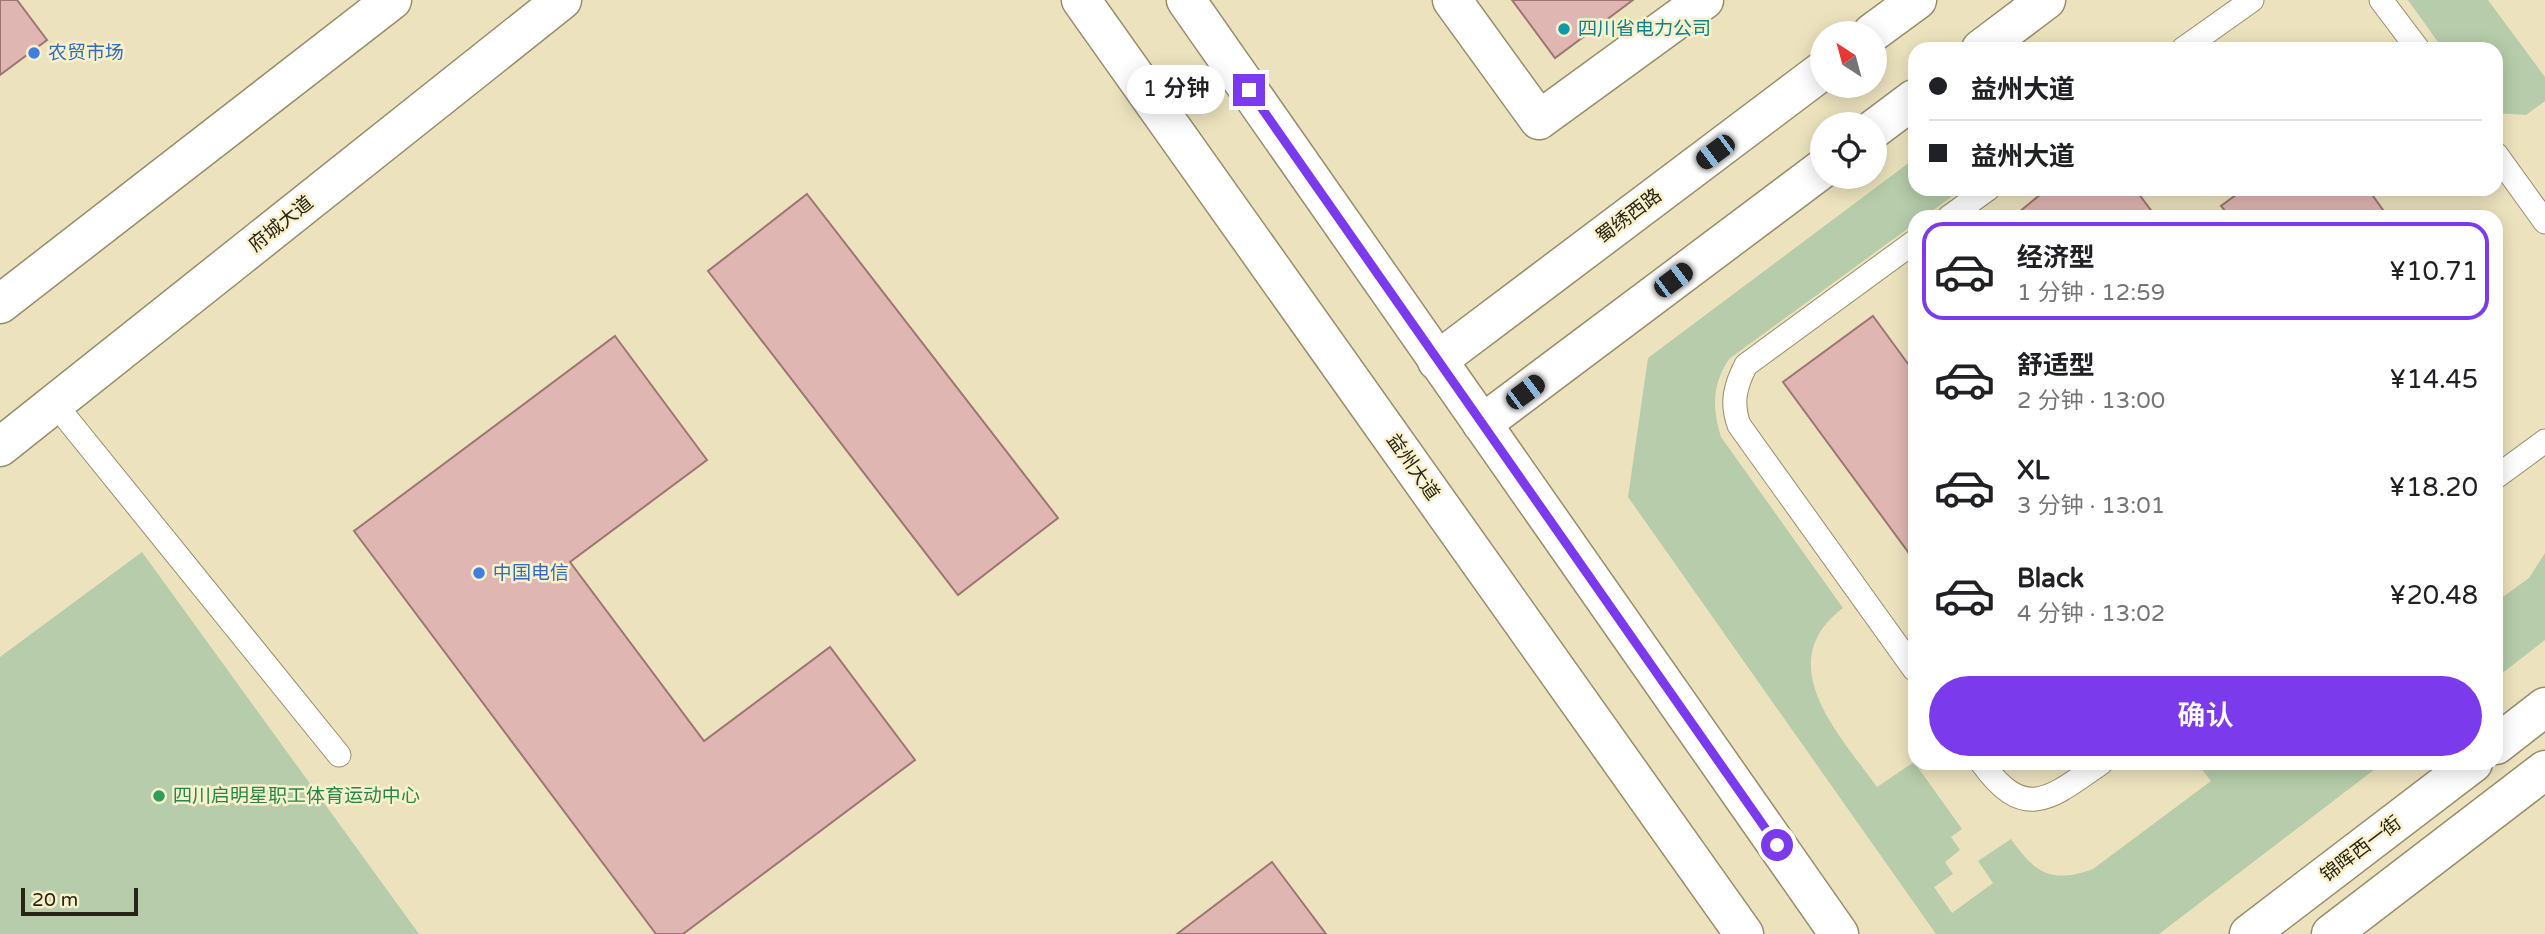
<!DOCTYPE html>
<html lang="zh">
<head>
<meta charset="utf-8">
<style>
  body { margin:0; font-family:"Varela Round","Noto Sans SC",sans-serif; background:#f6f6f6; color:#202124; height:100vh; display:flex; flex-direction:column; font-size:26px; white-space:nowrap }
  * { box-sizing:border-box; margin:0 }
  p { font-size:23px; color:#757577 }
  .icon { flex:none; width:38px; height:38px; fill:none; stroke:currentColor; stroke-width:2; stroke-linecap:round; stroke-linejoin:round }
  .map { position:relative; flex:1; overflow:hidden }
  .details { position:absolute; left:1908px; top:210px; width:595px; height:560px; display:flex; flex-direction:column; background:#fff; border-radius:21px; box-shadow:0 4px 18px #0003 }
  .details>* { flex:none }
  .banner { position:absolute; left:1908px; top:42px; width:595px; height:154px; border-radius:21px; box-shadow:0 4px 18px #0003; display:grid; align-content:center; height:154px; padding:0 21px; background:#fff }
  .needle { width:46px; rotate:324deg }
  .controls { position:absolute; left:1810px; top:21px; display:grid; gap:14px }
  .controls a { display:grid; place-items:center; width:77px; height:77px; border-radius:50%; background:#fff; box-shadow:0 4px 18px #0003; font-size:35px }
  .scale { position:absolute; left:21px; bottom:18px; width:117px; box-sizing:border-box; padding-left:7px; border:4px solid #282517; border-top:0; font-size:19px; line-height:24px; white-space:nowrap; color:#282517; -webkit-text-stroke:5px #f9f1cb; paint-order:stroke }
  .end { position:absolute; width:32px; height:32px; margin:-16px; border:9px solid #7c3aed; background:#fff; box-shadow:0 0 0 4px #fff }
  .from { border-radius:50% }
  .bubble { position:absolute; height:49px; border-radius:24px; background:#fff; box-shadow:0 4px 18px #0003; font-size:23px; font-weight:600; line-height:49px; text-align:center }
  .car { position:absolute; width:21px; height:42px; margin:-21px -10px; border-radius:9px; box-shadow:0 0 5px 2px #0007; background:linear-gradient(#222 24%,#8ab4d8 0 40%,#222 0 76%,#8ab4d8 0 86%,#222 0) }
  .banner b { display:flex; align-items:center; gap:24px; height:66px; font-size:26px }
  .banner b+b { border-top:2px solid #e0e0e0 }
  .banner i { width:18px; height:18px; background:#202124 }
  ul { padding:12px 0 0; list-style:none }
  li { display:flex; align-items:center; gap:21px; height:98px; margin:0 14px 10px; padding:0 7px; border:4px solid transparent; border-radius:21px }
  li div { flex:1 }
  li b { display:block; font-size:26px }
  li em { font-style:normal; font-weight:600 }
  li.current { border-color:#7c3aed }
  li>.icon { width:63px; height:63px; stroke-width:1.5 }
  .action { display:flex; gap:14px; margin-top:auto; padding:14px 21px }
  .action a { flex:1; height:80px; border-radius:42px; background:#7c3aed; color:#fff; font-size:28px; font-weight:600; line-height:80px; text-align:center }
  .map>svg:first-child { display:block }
</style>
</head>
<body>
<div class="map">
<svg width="2545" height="934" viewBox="0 0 2545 934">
  <rect width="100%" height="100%" fill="#ece3be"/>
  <g fill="#b6ccaa">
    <polygon points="2408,0 2488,0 2545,77 2545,101 2526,115 2496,113 2496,49 2443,49"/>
    <path d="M1914 159V189H1962L1924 217H1914V224L1729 359C1712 385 1712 408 1721 437L1843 608C1770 663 1839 734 1877 787L1914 762 1962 829 1951 837 1960 850 1945 862 1953 874 1934 887 1952 913 1993 883 1978 861 2011 839C2035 873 2051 884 2093 869L2211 781 2197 763H2383L2159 934H1936L1628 497 1648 358Z"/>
    <polygon points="142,552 419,934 0,934 0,657"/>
    <polygon points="2545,553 2545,640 2496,678 2496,602 2529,578"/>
  </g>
  <g fill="#e0b6b3" stroke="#9d7674" stroke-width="2">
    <polygon points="0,0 17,0 47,40 0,75"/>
    <polygon points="1512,0 1633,0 1555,58"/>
    <polygon points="2047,189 2135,189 2156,217 2013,217"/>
    <polygon points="2244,189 2368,189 2388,217 2230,217 2221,206"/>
    <polygon points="807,194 1058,518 958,595 708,271"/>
    <polygon points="1873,316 1914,372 1914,560 1783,382"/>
    <polygon points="615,336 707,460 570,562 704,741 830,647 915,760 683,934 656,934 354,531"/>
    <polygon points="1272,862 1326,934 1177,934"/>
  </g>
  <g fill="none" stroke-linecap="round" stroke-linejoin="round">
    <defs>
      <g id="service">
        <polyline points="2381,0 2418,49"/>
        <polyline points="2183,49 2252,0"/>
        <polyline points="2496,154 2545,222"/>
        <polyline points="1949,217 1988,189"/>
        <path d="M1914 242 1746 365C1735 386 1731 403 1739 425L1914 669"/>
        <polyline points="55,404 339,755"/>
        <polyline points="2496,477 2545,441"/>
        <path d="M1982 763C2025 823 2051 798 2101 763"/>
      </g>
      <g id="minor">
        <polyline points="1452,0 1539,120 1704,0"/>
        <polyline points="2496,745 2545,707"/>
        <polyline points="2249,934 2473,763"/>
        <polyline points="2331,934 2545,770"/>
      </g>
      <g id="tertiary">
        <polyline points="1872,33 1917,0"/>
        <polyline points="1981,49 2046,0"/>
        <polyline points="1874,129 1914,99"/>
        <polyline points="1437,361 1822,71"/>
        <polyline points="1482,424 1822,169"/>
      </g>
      <g id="secondary">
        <polyline points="0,304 392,0"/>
        <polyline points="0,447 562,0"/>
      </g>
      <g id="primary">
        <polyline points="1081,0 1744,934"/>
        <polyline points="1186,0 1839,934"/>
      </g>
    </defs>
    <use href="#service" stroke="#958d6b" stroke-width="25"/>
    <use href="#minor" stroke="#958d6b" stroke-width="41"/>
    <use href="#tertiary" stroke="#958d6b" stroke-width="41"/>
    <use href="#secondary" stroke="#958d6b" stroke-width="41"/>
    <use href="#primary" stroke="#958d6b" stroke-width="41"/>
    <use href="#service" stroke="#fff" stroke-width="23"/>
    <use href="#minor" stroke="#fff" stroke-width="38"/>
    <use href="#tertiary" stroke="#fff" stroke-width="38"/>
    <use href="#secondary" stroke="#fff" stroke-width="38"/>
    <use href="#primary" stroke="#fff" stroke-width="38"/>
  </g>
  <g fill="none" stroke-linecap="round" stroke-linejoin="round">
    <polyline stroke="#7c3aed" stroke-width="9" points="1249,90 1777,845"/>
  </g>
  <circle fill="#0f9aa8" stroke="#f9f1cb" stroke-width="2.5" cx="1564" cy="29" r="7"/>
  <g fill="#3f7fe0" stroke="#f9f1cb" stroke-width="2.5">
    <circle cx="34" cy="53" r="7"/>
    <circle cx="479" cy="573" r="7"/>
  </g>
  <circle fill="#2e9e5b" stroke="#f9f1cb" stroke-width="2.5" cx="159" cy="796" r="7"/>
  <g text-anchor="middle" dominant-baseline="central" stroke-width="5" stroke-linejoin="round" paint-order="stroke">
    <g font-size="19" fill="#0d838f" stroke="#f9f1cb" text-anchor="start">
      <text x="1578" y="29">四川省电力公司</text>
    </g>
    <g font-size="19" fill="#366cbe" stroke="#f9f1cb" text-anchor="start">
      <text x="48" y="53">农贸市场</text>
      <text x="493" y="573">中国电信</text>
    </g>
    <g font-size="19" fill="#282517" stroke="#f9f1cb">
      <text transform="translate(1629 216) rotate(-37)">蜀绣西路</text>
      <text transform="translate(281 224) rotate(-39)">府城大道</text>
      <text transform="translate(1413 467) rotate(55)">益州大道</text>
      <text transform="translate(2361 849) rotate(-37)">锦晖西一街</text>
    </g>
    <g font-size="19" fill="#27864d" stroke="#f9f1cb" text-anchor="start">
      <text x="173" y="796">四川启明星职工体育运动中心</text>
    </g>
  </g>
</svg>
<div class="controls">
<a><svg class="needle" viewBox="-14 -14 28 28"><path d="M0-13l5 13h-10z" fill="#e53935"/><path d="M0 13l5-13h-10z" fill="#757577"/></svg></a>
<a><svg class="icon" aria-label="locate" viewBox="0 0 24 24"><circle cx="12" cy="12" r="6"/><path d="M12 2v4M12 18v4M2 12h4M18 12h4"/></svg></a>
</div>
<div class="scale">20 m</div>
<i class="end from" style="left:1777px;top:845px"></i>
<i class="end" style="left:1249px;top:90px"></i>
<div class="bubble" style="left:1127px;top:65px;width:98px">1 分钟</div>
<i class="car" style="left:1715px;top:152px;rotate:233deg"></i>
<i class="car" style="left:1673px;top:280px;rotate:53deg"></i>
<i class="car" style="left:1525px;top:392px;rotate:53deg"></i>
<div class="banner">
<b><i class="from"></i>益州大道</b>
<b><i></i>益州大道</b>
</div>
<section class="details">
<ul>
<li class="current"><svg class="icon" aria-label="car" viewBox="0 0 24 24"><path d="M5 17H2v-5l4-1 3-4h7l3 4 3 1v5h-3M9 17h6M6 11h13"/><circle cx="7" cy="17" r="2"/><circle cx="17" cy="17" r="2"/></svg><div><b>经济型</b><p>1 分钟 · 12:59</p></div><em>¥10.71</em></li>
<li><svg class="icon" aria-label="car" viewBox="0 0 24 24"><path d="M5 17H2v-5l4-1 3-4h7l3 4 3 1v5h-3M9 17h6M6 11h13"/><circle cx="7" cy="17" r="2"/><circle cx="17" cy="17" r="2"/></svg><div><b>舒适型</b><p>2 分钟 · 13:00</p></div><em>¥14.45</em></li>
<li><svg class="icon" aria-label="car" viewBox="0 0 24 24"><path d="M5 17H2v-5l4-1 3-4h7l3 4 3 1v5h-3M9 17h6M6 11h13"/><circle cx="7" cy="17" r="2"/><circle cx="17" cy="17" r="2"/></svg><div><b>XL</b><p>3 分钟 · 13:01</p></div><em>¥18.20</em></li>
<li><svg class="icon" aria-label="car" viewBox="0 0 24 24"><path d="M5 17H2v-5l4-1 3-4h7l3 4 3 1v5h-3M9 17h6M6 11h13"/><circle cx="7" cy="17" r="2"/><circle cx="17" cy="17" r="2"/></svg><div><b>Black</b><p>4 分钟 · 13:02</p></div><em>¥20.48</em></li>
</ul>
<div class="action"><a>确认</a></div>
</section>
</div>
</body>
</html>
